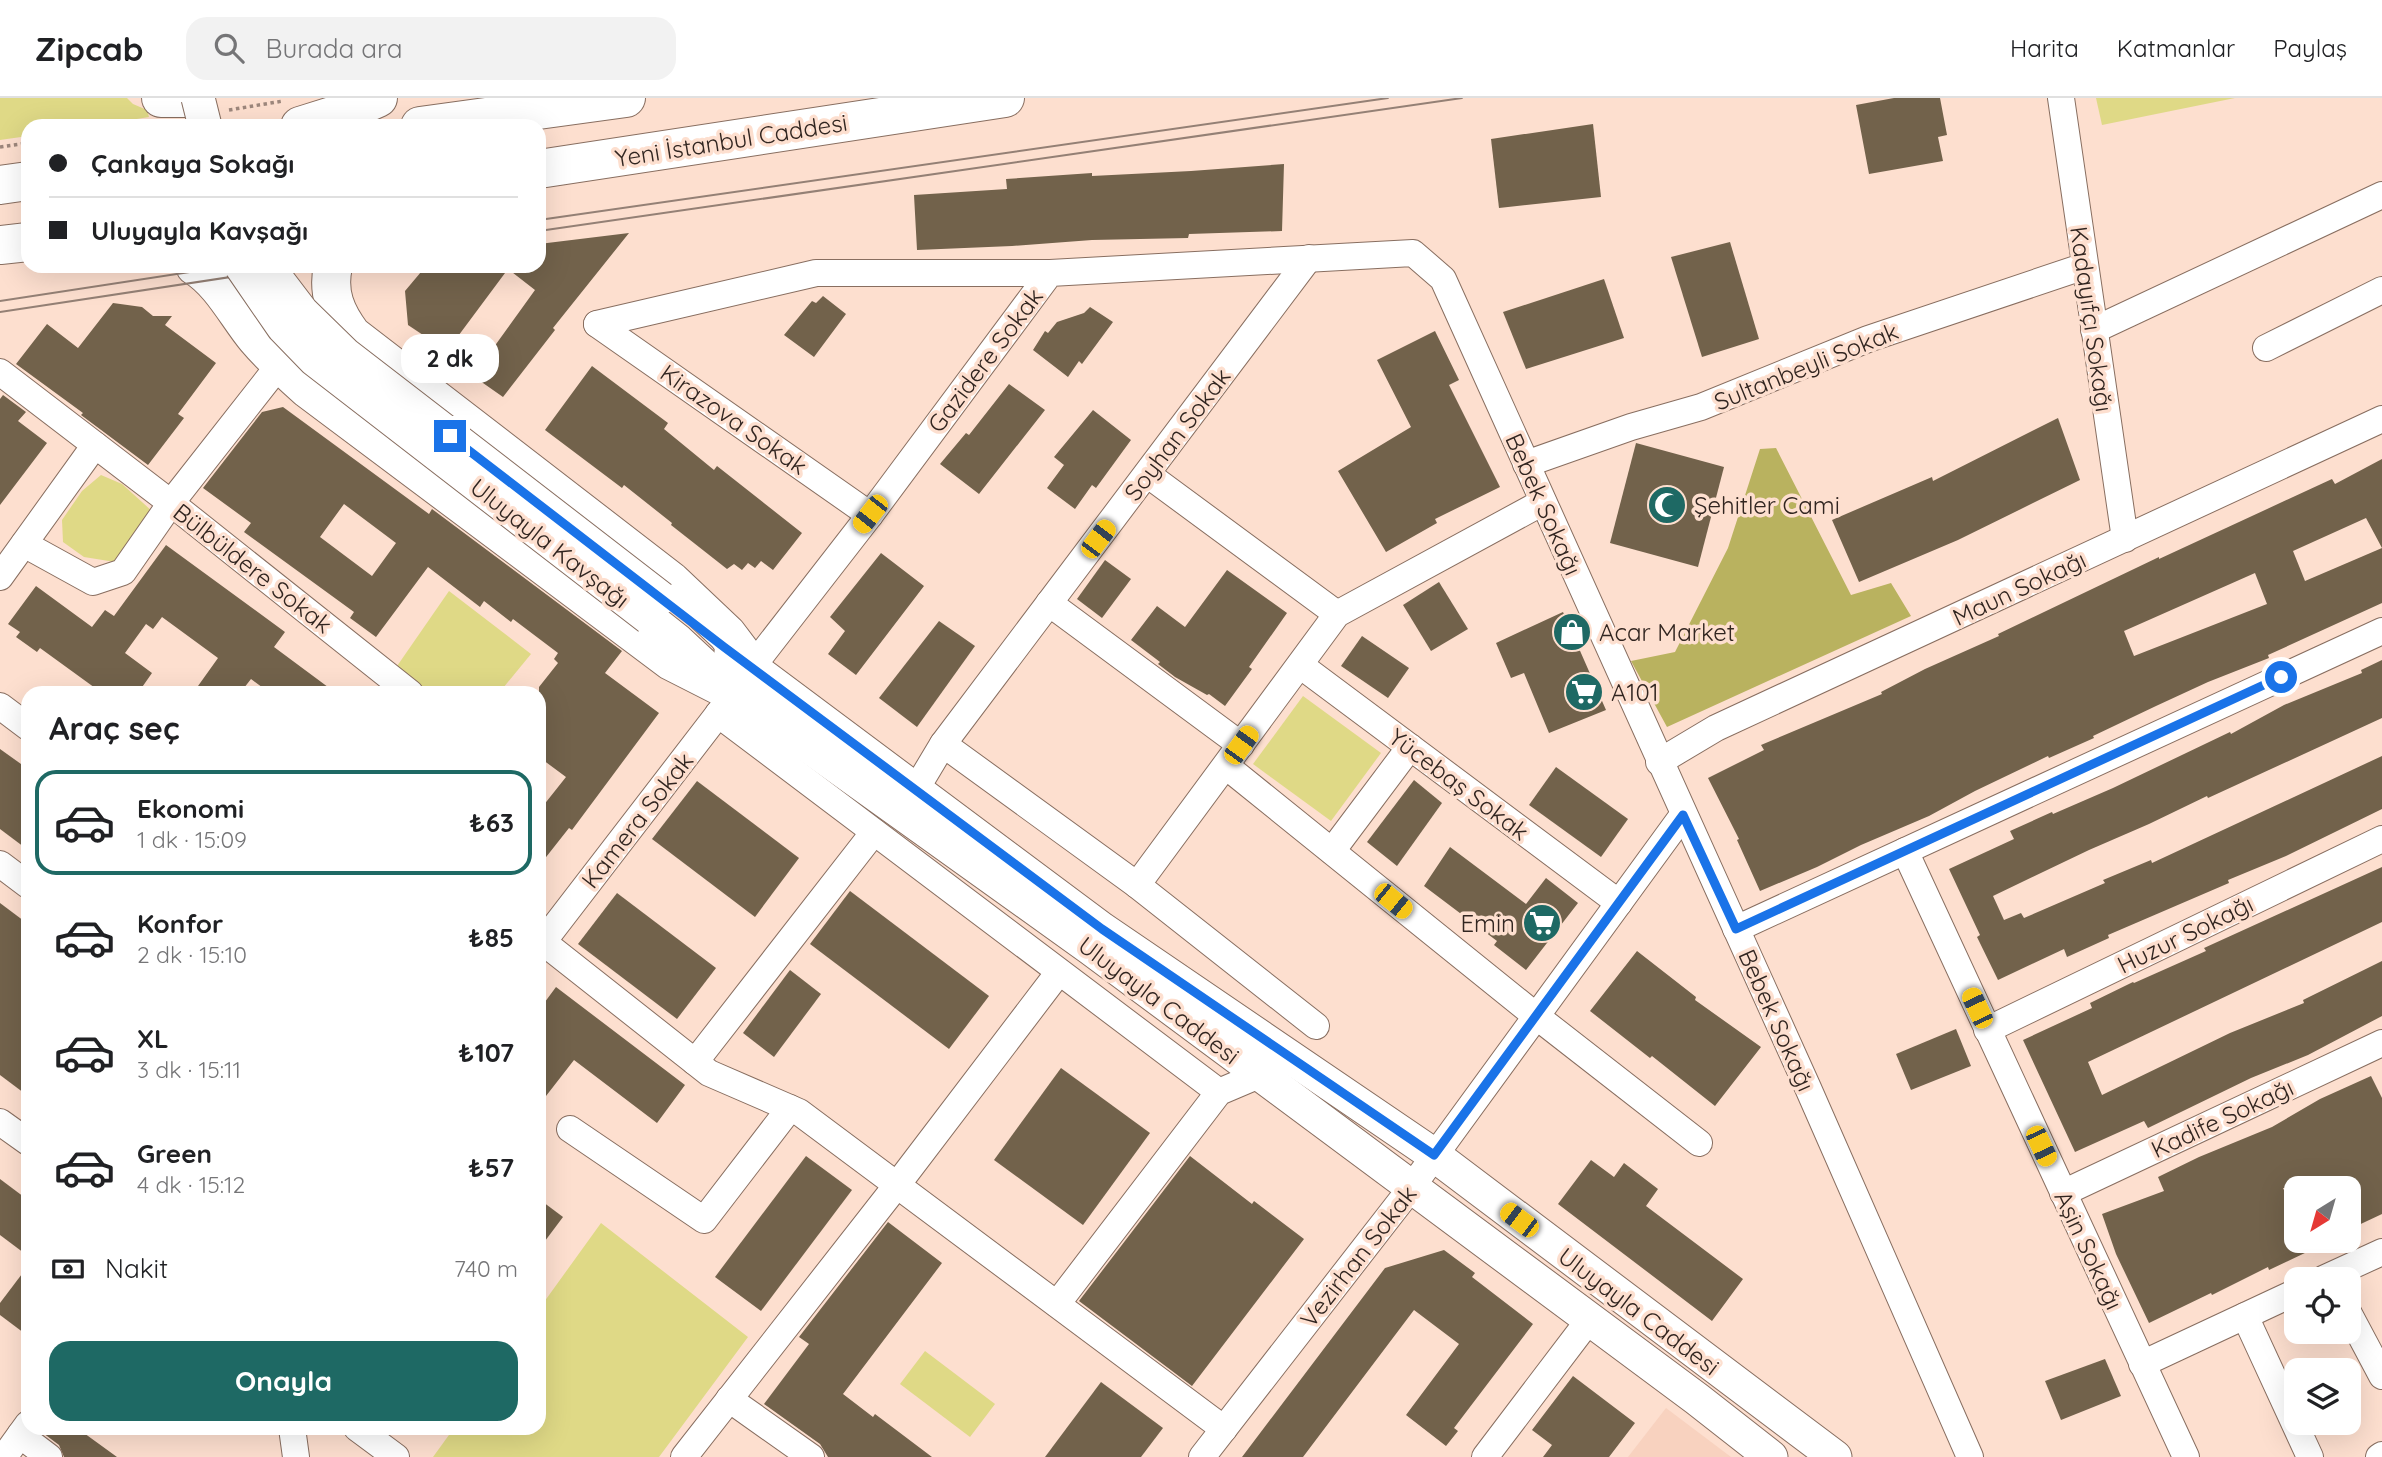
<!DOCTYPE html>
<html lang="tr">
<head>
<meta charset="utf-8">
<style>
  body { margin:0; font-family:Quicksand,sans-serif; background:#f2f2f2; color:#202124; height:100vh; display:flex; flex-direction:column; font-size:26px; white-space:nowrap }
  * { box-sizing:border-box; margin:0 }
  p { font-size:23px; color:#757577 }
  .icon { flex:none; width:38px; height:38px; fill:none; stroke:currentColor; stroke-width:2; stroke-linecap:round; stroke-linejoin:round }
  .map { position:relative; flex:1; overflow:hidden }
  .details { position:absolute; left:21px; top:588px; width:525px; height:749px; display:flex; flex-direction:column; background:#fff; border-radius:21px; box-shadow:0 7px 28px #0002 }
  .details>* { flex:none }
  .guide { position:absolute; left:21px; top:21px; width:525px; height:154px; border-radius:21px; box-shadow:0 7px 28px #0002; display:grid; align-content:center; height:154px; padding:0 28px; background:#fff }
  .needle { width:46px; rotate:217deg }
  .buttons { position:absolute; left:2284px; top:1078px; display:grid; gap:14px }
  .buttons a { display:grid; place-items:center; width:77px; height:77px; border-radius:14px; background:#fff; box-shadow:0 7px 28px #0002; font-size:35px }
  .end { position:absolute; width:32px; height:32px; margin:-16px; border:9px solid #1a73e8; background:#fff; box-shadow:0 0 0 4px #fff }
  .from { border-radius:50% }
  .bubble { position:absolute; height:49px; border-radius:21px; background:#fff; box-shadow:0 7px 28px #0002; font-size:23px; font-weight:700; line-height:49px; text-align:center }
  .car { position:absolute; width:21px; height:42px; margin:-21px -10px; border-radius:9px; box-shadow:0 0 5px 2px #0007; background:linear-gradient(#f5c518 24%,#345 0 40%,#f5c518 0 76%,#345 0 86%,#f5c518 0) }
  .guide b { display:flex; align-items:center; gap:24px; height:66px; font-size:26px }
  .guide b+b { border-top:2px solid #e0e0e0 }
  .guide i { width:18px; height:18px; background:#202124 }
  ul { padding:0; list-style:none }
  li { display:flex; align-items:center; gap:21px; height:105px; margin:0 14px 10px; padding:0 14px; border:4px solid transparent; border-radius:21px }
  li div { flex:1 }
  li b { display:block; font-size:26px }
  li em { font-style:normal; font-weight:700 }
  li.selected { border-color:#1e6964 }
  li>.icon { width:63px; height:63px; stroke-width:1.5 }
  h2 { padding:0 28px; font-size:32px; line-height:84px }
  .pay { display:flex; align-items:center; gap:18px; height:77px; padding:0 28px; font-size:26px }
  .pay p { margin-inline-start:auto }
  .button { display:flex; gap:14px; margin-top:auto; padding:14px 28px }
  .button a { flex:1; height:80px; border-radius:21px; background:#1e6964; color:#fff; font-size:28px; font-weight:700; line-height:80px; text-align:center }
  header { display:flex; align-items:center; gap:42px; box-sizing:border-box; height:98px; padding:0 35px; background:#fff; border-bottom:2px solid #e0e0e0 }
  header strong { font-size:33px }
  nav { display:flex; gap:38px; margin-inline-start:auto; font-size:24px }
  .search { width:490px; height:63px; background:#f2f2f2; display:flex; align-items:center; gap:18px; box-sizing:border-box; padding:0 24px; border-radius:21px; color:#757577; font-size:26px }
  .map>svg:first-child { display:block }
</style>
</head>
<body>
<header>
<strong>Zipcab</strong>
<div class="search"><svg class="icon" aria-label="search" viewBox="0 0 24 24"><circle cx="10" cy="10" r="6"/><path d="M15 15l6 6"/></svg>Burada ara</div>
<nav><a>Harita</a><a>Katmanlar</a><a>Paylaş</a></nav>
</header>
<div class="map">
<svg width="2382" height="1359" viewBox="0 0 2382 1359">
  <rect width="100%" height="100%" fill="#fddfcf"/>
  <polygon fill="#f8d2bf" points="1666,1310 1731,1359 1628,1359"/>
  <g fill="#dfd986">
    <polygon points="0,0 127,0 133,6 147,12 149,19 94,28 28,28 28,38 0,42"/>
    <polygon points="2096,0 2235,0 2102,27"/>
    <polygon points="101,377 122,386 153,414 115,464 84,459 63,444 62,422 82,393"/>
    <polygon points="449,493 531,556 499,595 427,595 395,571"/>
    <polygon points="1303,598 1381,655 1331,723 1253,666"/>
    <polygon points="601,1125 748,1239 659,1359 433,1359 454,1330 539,1330 539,1211"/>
    <polygon points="925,1253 995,1306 970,1339 900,1286"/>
  </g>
  <polygon fill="#b9b25f" points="1776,350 1851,497 1891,485 1911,518 1667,629 1631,563 1675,554 1728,450 1760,351"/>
  <g fill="#72624b" fill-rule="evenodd">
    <polygon points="1894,0 1940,0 1947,37 1938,39 1943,63 1869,76 1856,7"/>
    <polygon points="1593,26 1601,99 1499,110 1491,41"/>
    <polygon points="1284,66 1282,133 1189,136 1188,140 1092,142 1012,148 917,152 914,97 1007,91 1006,81 1092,75 1092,78 1191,73"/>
    <polygon points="629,135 553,230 555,232 503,299 473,278 535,192 508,171 447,253 408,227 405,193 426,168 539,168 539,146"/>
    <polygon points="1730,144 1759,241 1702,259 1671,159"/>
    <polygon points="1604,181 1624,240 1526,271 1503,214"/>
    <polygon points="823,198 846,216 814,259 784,237 812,203 816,205"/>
    <polygon points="113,205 142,209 153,218 172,218 165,227 216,265 178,316 184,320 148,367 81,317 83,315 16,266 47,226 78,250"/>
    <polygon points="1090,209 1113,224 1082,266 1079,263 1068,279 1033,252 1045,233 1048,235 1057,224 1084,215"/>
    <polygon points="1435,233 1459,282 1449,287 1500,389 1435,421 1437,425 1386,454 1338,373 1411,329 1377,262"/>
    <polygon points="592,268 668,325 664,331 714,372 717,368 802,435 773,472 761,463 755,470 748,465 742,472 734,466 727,471 671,427 672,425 624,387 622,390 545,332"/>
    <polygon points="1009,286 1045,312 979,396 940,366 966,335 969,337"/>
    <polygon points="3,297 26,314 18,323 47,345 0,407 0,301"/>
    <path d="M283 309 429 416 432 411 622 553 605 575 659 615 572 732 569 730 539 768V713L566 679 539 659V589L558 565 554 561 558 555 513 521 511 524 484 503 480 509 428 469 376 539 350 520 354 514 244 434 251 425 203 390 262 314ZM344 406 396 445 372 478 320 439Z"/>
    <polygon points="1093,312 1131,342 1096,390 1092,387 1075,411 1047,390 1064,367 1054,359"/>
    <polygon points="2058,320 2080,382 1958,442 1859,484 1832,422 1932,379 1933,383"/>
    <polygon points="1636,345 1724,369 1698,469 1610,445"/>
    <path d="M2382 361V505L2268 557 2269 560 2208 584 2156 608 2093 638 2094 640 2049 660 2048 658 1975 693 1929 718 1861 747 1817 769 1760 793 1737 742 1739 741 1708 680 1764 652 1761 647 1882 596 1881 594 1925 571 1999 538 1998 536 2159 459V461L2332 381 2335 386ZM2366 420 2382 450 2305 483 2293 453ZM2255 475 2267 506 2134 558 2124 533Z"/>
    <polygon points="166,447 285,534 274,549 336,595 270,595 251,581 240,595 193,595 218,560 162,519 153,531 146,526 125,555 152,575 138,595 102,595 40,550 37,554 16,539 20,534 8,526 36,488 92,529 105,512 114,518"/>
    <polygon points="881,455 924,488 856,577 828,556 845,533 830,519"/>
    <polygon points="1105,462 1131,481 1102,520 1077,501"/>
    <polygon points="1227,472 1287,515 1249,569 1252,571 1225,608 1209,596 1207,597 1175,579 1158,566 1160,564 1131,542 1157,508 1185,529"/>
    <polygon points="1439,484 1468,531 1431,553 1403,507"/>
    <polygon points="1563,514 1606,612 1549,635 1524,575 1511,580 1496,545"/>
    <polygon points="939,523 975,548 917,629 879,600"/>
    <polygon points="1362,538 1409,570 1388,600 1341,568"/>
    <polygon points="2382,562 2382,620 2208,700 2207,698 2149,726 2089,752 1993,798 2004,822 2021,815 2024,820 2105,785 2103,782 2151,762 2152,765 2382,658 2382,711 2286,758 2228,782 2229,785 2108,837 2109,840 2067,859 2064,851 1998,882 1977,839 1980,837 1949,771 2014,741 2010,733 2052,714 2053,716 2113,690 2230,634 2231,636 2284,607 2362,575 2361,572"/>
    <polygon points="0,651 28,671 28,752 0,731"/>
    <polygon points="1556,669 1628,721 1601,759 1529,707"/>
    <polygon points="1414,682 1442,705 1397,768 1367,744"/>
    <polygon points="697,683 799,760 755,819 652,741"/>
    <polygon points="1450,749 1526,806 1546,780 1578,805 1526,872 1494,847 1497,843 1424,788"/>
    <polygon points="2382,769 2382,824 2088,964 2102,997 2230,935 2304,905 2303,902 2382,863 2382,918 2308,957 2251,980 2148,1030 2144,1023 2075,1054 2023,942 2092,910 2090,905 2133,884 2134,885 2206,853 2204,850"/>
    <polygon points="850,793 989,898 949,951 810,846"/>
    <polygon points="617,795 716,870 677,921 578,846"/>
    <polygon points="0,805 28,826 28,998 0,977"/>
    <polygon points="1637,853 1696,899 1695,902 1761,949 1715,1008 1652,958 1650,960 1590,913"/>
    <polygon points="790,872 821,896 774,959 743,935"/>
    <polygon points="556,889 685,987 657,1025 574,962 539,1007 539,912"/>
    <polygon points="1956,931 1971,968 1911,992 1896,956"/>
    <polygon points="1061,970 1150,1035 1083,1127 994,1062"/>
    <polygon points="2371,978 2382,1000 2382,1116 2348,1132 2348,1090 2283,1090 2296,1117 2296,1143 2330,1143 2269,1172 2268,1169 2212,1197 2211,1195 2149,1225 2116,1156 2102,1116 2164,1093 2158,1079 2199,1059 2272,1029 2320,1001"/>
    <polygon points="806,1058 852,1092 761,1213 715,1179"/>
    <polygon points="1190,1058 1252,1106 1254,1103 1304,1141 1192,1288 1079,1203"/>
    <polygon points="1591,1062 1614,1079 1624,1065 1658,1091 1646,1108 1743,1181 1712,1223 1558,1106"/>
    <polygon points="0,1081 28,1102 28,1158 0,1137"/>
    <polygon points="539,1101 563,1119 539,1151"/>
    <polygon points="888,1124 942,1165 843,1296 873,1319 875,1316 932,1359 828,1359 820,1346 764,1306 809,1246 799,1239"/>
    <polygon points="1444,1152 1475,1175 1472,1179 1533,1226 1454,1330 1458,1333 1446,1348 1406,1317 1459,1246 1414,1212 1303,1359 1242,1359 1385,1170"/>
    <polygon points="28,1168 28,1238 0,1217 0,1205"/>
    <polygon points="2105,1261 2121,1298 2061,1322 2045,1283"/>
    <polygon points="1573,1278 1635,1325 1609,1359 1543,1359 1552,1347 1532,1332"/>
    <polygon points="1101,1284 1163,1330 1141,1359 1045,1359"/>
    <polygon points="47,1330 77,1330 117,1359 64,1359 59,1347 43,1335"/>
  </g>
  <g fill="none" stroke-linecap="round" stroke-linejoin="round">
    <defs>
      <g id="minor">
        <polyline points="2061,0 2125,441"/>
        <polyline points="597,226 816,175 1050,175"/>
        <polyline points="597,226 870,417"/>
        <polyline points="2094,232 2382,97"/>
        <polyline points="2266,250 2382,192"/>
        <polyline points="0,274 171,405 410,595"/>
        <polyline points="1526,366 1631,329 1701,309 1868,241 2085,168"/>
        <polyline points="1147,376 1337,516"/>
        <polyline points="24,446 93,484 123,474 171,405 280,266"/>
        <polyline points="0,479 95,347"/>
        <polyline points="1049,505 1241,647"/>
        <polyline points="1300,567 1619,805"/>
        <polyline points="752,569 870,417 1050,175 1413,155 1443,181 1808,990 1970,1359"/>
        <polyline points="0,608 28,629"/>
        <polyline points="718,616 1219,994"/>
        <polyline points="943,646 1309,160"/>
        <polyline points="1659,664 1716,630 2382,321"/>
        <polyline points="1226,668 1536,918 1699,1045"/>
        <polyline points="916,691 943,646 1137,787 1316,928"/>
        <polyline points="1332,753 1410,649"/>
        <polyline points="1905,753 2186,1359"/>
        <polyline points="0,766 28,787"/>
        <polyline points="1137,787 1337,516 1543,404"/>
        <polyline points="1736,831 2382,533"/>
        <polyline points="543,844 709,975 799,1014 1224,1331"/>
        <polyline points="539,849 729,602"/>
        <polyline points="1987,932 2382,741"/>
        <polyline points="695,964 874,734"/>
        <polyline points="0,1024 28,1044"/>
        <polyline points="570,1031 704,1122 790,1010"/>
        <polyline points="2063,1095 2382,945"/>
        <polyline points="2323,1181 2382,1154"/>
        <polyline points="1057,1206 1219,994 1259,977"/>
        <polyline points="2348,1214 2382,1278"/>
        <polyline points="2245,1218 2310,1359"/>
        <polyline points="2142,1266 2296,1194"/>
        <polyline points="729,1301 811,1359"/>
        <polyline points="292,1330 296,1359"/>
        <polyline points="357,1330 396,1359"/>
        <polyline points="20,1337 49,1359"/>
        <polyline points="4,1359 28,1326"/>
        <polyline points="684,1359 897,1087 1059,874"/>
        <polyline points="1202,1359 1411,1090 1683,717"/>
        <polyline points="1485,1359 1589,1222"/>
        <polyline points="2379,1359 2382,1357"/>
      </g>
      <g id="major">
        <polyline points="649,520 678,543 734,595 1090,850 1697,1301 1771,1359"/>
        <polyline points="731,554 1102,831 1434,1057 1835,1359"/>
      </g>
      <g id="highway">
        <polyline points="161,0 188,0"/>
        <polyline points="300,28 351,12 378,0"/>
        <polyline points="420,28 626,0"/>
        <polyline points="539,71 1005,0"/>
        <polyline points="0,87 28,83"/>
        <polyline points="0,147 28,144"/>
        <path d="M195 168C221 184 237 217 256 240 272 259 290 275 308 291L671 563 734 595"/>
        <path d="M333 168C327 195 336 216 352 237L671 483 727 536 752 569"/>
      </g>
    </defs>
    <use href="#minor" stroke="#886e60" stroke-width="28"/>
    <use href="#major" stroke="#886e60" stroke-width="35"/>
    <use href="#highway" stroke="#886e60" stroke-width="40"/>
    <g stroke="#9d877c" stroke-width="3.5" stroke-dasharray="3.5 3.5" stroke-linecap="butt">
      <polyline points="229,12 283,3"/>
      <polyline points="130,28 145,26"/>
      <polyline points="0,49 28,45"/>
    </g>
    <use href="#minor" stroke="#fff" stroke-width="26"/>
    <use href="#major" stroke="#fff" stroke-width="33"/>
    <use href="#highway" stroke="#fff" stroke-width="38"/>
    <g stroke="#948075" stroke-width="2">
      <polyline points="539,122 1388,0"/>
      <polyline points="539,133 1462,0"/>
      <polyline points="0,203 229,168"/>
      <polyline points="0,214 303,168"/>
    </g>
    <defs>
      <g id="major-bridge">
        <polyline points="198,0 205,28"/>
        <polyline points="241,168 283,229 315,262 649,520"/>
        <polyline points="267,168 302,214 345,256 661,500"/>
      </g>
    </defs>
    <use href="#major-bridge" stroke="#886e60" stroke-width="35" stroke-linecap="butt"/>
    <use href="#major-bridge" stroke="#fff" stroke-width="33"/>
  </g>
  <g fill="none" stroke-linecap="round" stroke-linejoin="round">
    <polyline stroke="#1a73e8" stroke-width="9" points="450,338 724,549 1102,831 1434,1057 1683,717 1736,831 2281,579"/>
  </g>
  <defs>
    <symbol id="mosque-disc" viewBox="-11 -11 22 22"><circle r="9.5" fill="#1e6964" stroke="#fddfcf"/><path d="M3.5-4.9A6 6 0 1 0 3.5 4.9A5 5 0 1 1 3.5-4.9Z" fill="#fff"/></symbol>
    <symbol id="shop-disc" viewBox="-11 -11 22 22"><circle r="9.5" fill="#1e6964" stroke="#fddfcf"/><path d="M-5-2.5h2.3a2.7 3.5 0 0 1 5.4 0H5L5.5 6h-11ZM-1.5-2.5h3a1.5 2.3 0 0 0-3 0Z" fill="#fff"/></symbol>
    <symbol id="supermarket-disc" viewBox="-11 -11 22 22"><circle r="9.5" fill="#1e6964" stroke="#fddfcf"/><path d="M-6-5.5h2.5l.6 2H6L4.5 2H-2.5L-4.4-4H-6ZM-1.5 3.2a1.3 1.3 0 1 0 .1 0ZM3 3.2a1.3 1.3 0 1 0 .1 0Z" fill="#fff"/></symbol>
  </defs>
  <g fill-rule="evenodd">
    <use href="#mosque-disc" x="1645" y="385" width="44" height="44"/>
    <use href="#shop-disc" x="1550" y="512" width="44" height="44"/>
    <use href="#supermarket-disc" x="1562" y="572" width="44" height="44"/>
    <use href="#supermarket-disc" x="1520" y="803" width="44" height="44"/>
  </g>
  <g text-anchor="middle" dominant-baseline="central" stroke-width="7" stroke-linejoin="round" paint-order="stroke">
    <g font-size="24" fill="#312520" stroke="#fddfcf">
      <text transform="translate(731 42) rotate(-9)">Yeni İstanbul Caddesi</text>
      <text transform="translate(2092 221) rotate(82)">Kadayıfçı Sokağı</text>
      <text transform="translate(985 262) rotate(-53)">Gazidere Sokak</text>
      <text transform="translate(1806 268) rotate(-22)">Sultanbeyli Sokak</text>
      <text transform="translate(734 321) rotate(35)">Kirazova Sokak</text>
      <text transform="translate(1177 336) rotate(-53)">Soyhan Sokak</text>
      <text transform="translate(1544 406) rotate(66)">Bebek Sokağı</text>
      <text transform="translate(550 445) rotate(38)">Uluyayla Kavşağı</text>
      <text transform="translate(253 470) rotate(38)">Bülbüldere Sokak</text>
      <text transform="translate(2019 490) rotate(-25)">Maun Sokağı</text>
      <text transform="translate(1459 686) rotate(37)">Yücebaş Sokak</text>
      <text transform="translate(637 722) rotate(-52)">Kamera Sokak</text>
      <text transform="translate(2185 836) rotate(-26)">Huzur Sokağı</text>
      <text transform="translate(1159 902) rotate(37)">Uluyayla Caddesi</text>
      <text transform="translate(1777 922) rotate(66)">Bebek Sokağı</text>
      <text transform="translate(2222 1020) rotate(-25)">Kadife Sokağı</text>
      <text transform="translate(2089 1152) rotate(65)">Aşin Sokağı</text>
      <text transform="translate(1358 1158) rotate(-52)">Vezirhan Sokak</text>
      <text transform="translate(1639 1213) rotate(37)">Uluyayla Caddesi</text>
    </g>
    <g font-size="24" fill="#312520" stroke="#fddfcf" text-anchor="start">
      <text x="1694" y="407">Şehitler Cami</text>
      <text x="1599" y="534">Acar Market</text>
      <text x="1611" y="594">A101</text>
      <text x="1515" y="825" text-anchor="end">Emin</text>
    </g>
  </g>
</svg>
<div class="buttons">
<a><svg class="needle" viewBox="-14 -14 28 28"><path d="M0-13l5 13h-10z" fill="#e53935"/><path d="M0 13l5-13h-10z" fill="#757577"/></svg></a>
<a><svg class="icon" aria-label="locate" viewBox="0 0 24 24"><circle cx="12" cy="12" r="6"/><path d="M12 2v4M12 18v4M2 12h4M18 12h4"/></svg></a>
<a><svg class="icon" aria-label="layers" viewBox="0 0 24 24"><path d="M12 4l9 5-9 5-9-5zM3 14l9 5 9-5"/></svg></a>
</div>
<i class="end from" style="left:2281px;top:579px"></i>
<i class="end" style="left:450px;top:338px"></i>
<div class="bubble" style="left:401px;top:236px;width:98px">2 dk</div>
<i class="car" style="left:870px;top:416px;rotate:218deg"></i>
<i class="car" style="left:1098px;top:441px;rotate:37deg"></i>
<i class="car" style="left:1241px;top:647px;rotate:36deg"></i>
<i class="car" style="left:1393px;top:803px;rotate:129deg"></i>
<i class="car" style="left:1977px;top:910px;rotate:335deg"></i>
<i class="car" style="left:2041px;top:1048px;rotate:155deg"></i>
<i class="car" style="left:1519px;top:1122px;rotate:307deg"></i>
<div class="guide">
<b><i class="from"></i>Çankaya Sokağı</b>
<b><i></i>Uluyayla Kavşağı</b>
</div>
<section class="details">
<h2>Araç seç</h2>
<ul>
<li class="selected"><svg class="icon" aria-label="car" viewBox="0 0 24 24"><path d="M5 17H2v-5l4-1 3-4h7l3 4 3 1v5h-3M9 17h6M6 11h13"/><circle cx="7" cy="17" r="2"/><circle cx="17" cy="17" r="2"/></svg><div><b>Ekonomi</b><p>1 dk · 15:09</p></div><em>₺63</em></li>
<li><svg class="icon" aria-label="car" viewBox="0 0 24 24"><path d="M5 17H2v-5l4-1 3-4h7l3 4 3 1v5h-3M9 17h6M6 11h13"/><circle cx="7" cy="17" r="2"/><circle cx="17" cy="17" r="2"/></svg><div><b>Konfor</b><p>2 dk · 15:10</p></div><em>₺85</em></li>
<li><svg class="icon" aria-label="car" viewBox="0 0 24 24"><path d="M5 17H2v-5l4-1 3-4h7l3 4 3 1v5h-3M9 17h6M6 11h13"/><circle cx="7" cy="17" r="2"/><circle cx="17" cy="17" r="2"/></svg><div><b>XL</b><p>3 dk · 15:11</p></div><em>₺107</em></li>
<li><svg class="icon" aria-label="car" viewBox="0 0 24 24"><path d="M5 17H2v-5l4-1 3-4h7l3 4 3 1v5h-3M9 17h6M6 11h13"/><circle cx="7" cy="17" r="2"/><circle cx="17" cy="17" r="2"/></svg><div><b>Green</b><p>4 dk · 15:12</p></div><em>₺57</em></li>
</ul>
<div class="pay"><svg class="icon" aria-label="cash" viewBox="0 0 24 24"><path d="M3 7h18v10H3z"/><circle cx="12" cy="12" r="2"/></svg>Nakit<p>740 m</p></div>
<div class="button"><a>Onayla</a></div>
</section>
</div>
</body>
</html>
